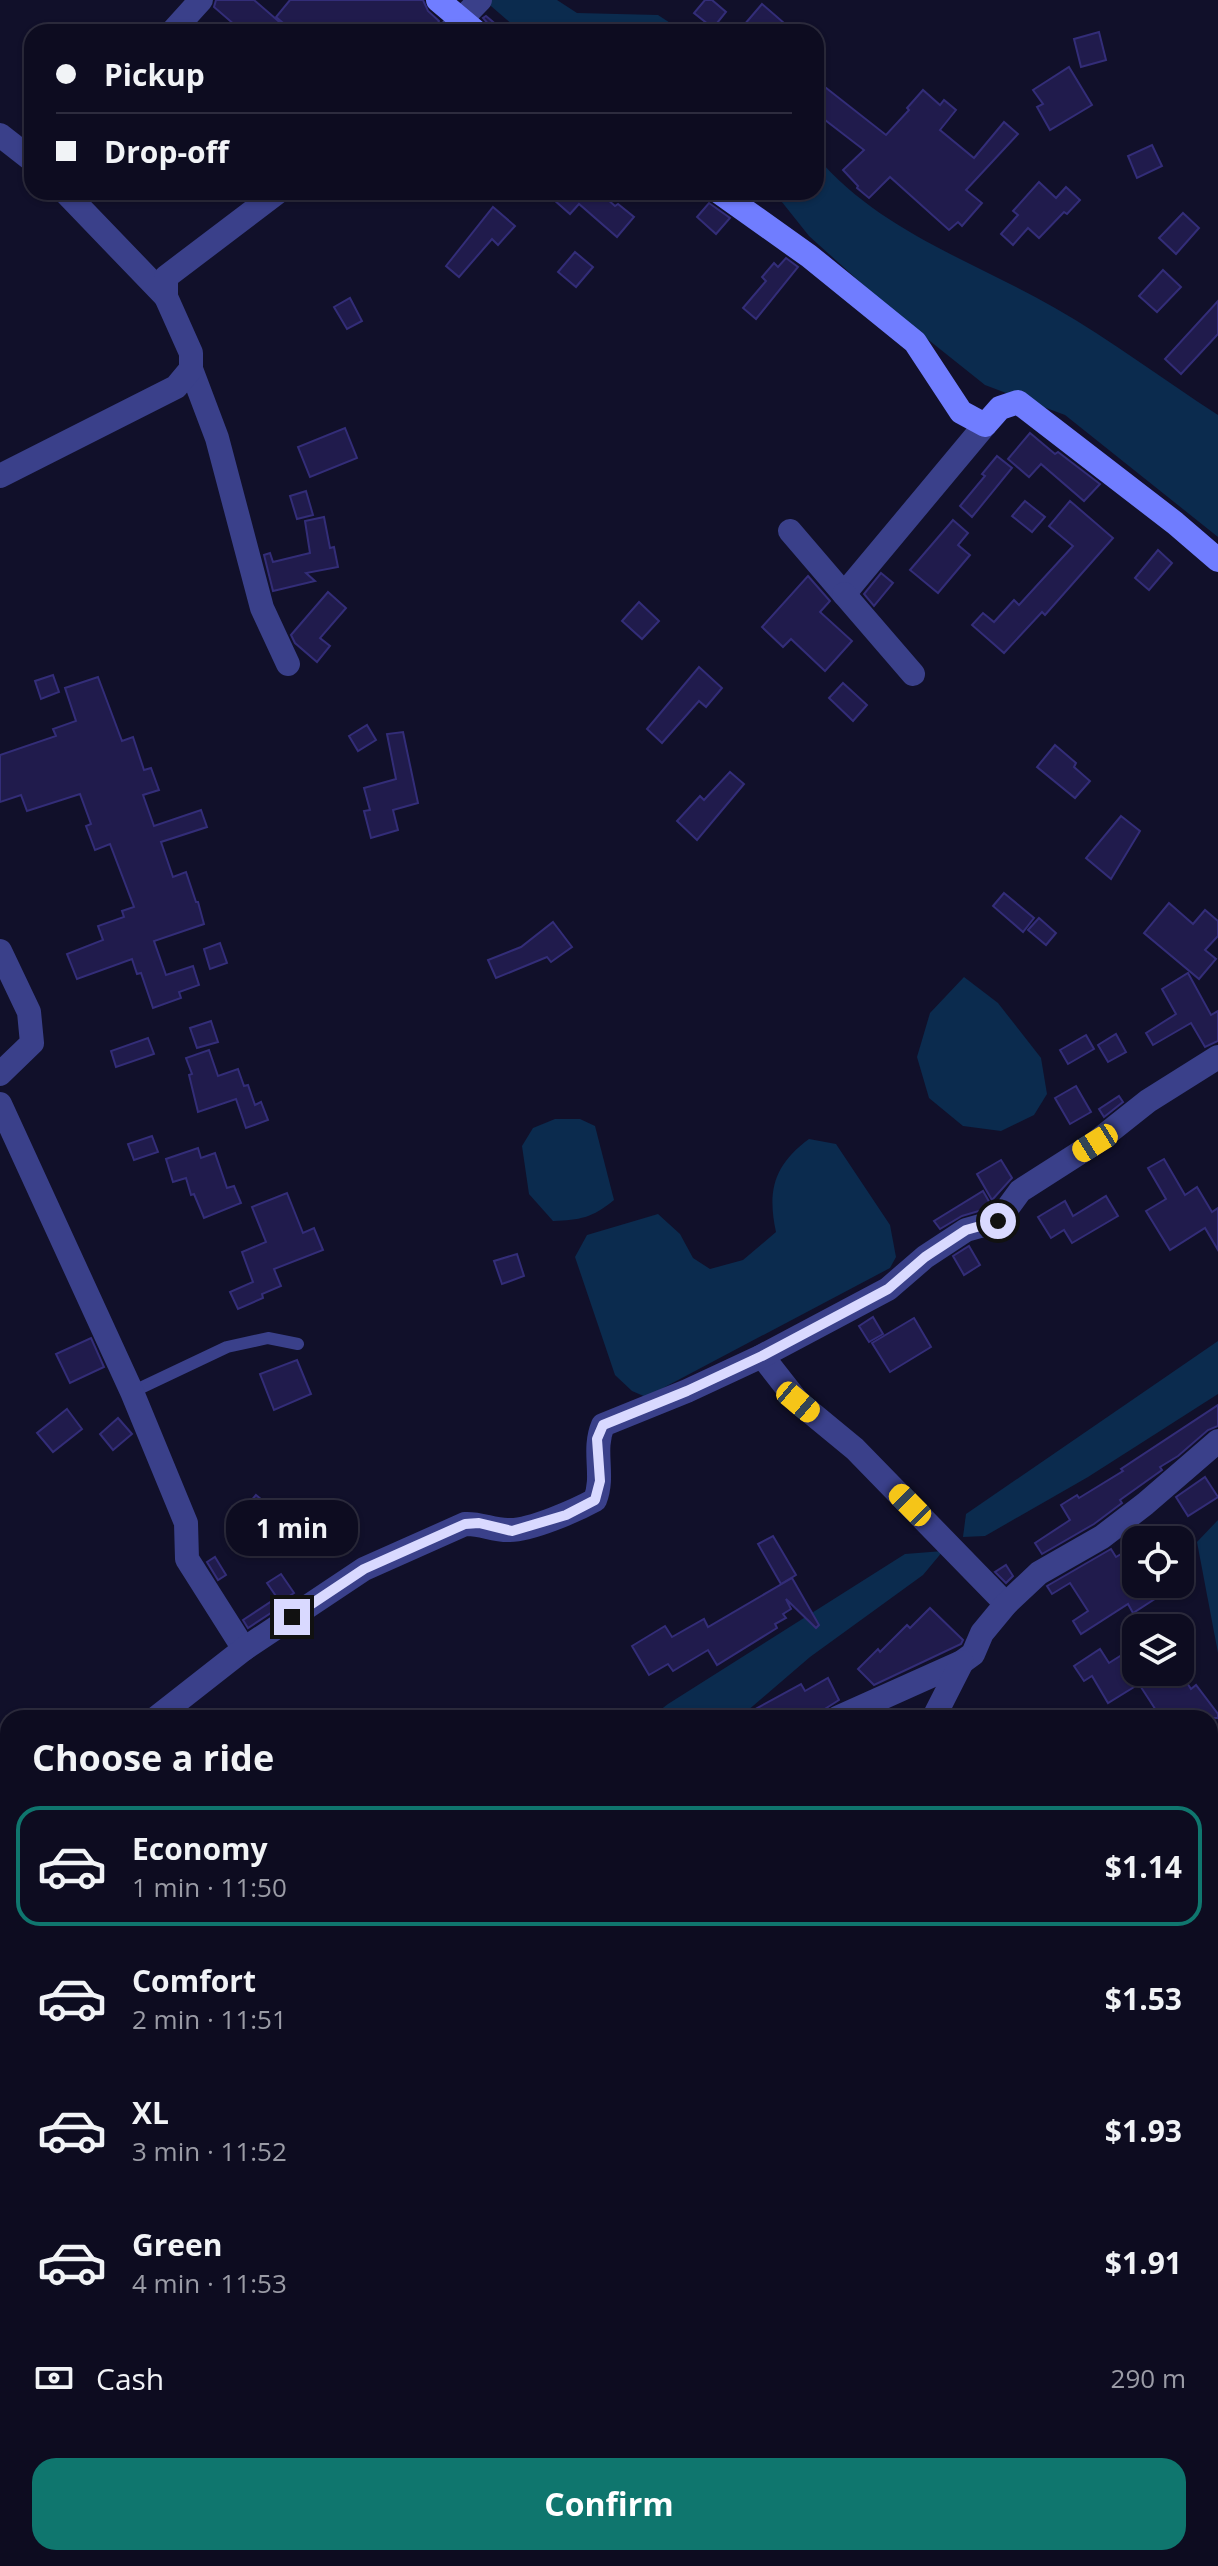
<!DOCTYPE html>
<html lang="en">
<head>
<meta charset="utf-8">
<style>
  body { margin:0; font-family:"Open Sans",sans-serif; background:#1b1a2d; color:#f1f3f6; height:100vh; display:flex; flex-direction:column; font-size:30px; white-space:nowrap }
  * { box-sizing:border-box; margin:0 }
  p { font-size:26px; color:#9a9ba5 }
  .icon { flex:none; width:44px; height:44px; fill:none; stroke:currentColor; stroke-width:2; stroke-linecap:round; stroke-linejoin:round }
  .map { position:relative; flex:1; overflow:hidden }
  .panel { position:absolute; left:0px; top:1710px; width:1218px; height:856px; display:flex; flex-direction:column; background:#0d0c20; border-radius:24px 24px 0 0; box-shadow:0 2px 6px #0004,0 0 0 2px #2d2c3e }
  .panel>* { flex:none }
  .guide { position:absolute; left:24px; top:24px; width:800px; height:176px; border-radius:24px; box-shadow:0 2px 6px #0004,0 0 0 2px #2d2c3e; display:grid; align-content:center; height:176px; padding:0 32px; background:#0d0c20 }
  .tools { position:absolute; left:1122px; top:1526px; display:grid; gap:16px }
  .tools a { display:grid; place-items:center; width:72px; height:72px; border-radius:16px; background:#0d0c20; box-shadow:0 2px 6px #0004,0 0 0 2px #2d2c3e; font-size:40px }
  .end { position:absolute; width:36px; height:36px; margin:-18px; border:10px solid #d9d9ff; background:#111; box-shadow:0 0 0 4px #111 }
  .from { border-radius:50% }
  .bubble { position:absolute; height:56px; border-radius:24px; background:#0d0c20; box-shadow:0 2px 6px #0004,0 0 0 2px #2d2c3e; font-size:26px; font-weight:700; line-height:56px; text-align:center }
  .car { position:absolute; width:24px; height:48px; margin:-24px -12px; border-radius:10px; box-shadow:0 0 6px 2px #0007; background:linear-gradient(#f5c518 24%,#345 0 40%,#f5c518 0 76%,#345 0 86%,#f5c518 0) }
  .guide b { display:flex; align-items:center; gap:28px; height:76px; font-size:30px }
  .guide b+b { border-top:2px solid #2d2c3e }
  .guide i { width:20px; height:20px; background:#f1f3f6 }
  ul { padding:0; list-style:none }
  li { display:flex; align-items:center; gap:24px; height:120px; margin:0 16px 12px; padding:0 16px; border:4px solid transparent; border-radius:24px }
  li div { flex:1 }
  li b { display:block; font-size:30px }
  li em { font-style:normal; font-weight:700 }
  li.current { border-color:#0f766e }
  li>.icon { width:72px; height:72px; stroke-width:1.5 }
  h2 { padding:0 32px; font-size:36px; line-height:96px }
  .pay { display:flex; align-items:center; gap:20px; height:88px; padding:0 32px; font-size:30px }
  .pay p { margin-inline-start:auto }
  .primary-button { display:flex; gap:16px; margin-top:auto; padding:16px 32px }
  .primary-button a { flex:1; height:92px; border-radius:24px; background:#0f766e; color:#fff; font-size:32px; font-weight:700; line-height:92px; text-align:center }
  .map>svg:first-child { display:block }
</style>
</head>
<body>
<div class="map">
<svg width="1218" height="2566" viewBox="0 0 1218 2566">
  <rect width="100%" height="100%" fill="#11102a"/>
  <g fill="#0b2b4e">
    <polygon points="484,0 557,0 577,13 658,15 684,32 521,32"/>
    <path d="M816 156C879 231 973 261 1055 308 1111 340 1164 380 1218 415V537L1065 415 985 385 891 310 809 236 774 192H816Z"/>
    <polygon points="964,977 998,1003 1041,1058 1047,1094 1034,1115 1001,1131 963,1126 929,1098 917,1057 930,1013"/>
    <path d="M555 1119H580L595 1126 614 1200C592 1218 580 1220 553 1221L529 1194 522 1146 533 1128Z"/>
    <path d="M809 1139 836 1144 890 1225 896 1257 890 1268 646 1397 632 1391 615 1375 575 1257 587 1235 658 1214 680 1234 693 1258 710 1269 743 1260 776 1232C767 1190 774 1165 809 1139Z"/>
    <polygon points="1218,1341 1218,1394 1088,1477 985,1536 963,1537 966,1514"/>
    <polygon points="1218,1520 1218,1653 1197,1542"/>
    <polygon points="943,1551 923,1575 810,1657 739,1718 650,1718 668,1704 905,1554"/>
  </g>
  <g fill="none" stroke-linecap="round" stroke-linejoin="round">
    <polyline stroke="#0b2b4e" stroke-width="22" points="0,2387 8,2381"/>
  </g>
  <g fill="#201b4c" stroke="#332d78" stroke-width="2">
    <polygon points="216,0 254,0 291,32 243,32 214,7"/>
    <polygon points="290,0 423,0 428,11 439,21 434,32 294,32 276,17"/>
    <polygon points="705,0 712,0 726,12 713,28 694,13"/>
    <polygon points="762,4 784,23 776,32 738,32"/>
    <polygon points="486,16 505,32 491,32 490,26 483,18"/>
    <polygon points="1099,32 1106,60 1081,67 1074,39"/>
    <polygon points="1069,67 1092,105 1050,130 1037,107 1043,104 1033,90"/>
    <polygon points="816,80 886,135 909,110 907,108 923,90 940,105 944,100 956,110 940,130 974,158 1004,122 1018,134 966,190 982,203 962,226 958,222 949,230 890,177 869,198 857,188 858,186 843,170 864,150 816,113"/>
    <polygon points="1152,145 1162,166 1137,178 1128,156"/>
    <polygon points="1039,182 1056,198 1066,187 1080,200 1067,214 1064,212 1039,238 1028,228 1013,245 1001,234 1018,215 1013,211"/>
    <polygon points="545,192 599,192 615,206 618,204 634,217 617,237 579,204 570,214"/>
    <polygon points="709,203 730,218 716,234 697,217"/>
    <polygon points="493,207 515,226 498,245 492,239 459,277 446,266"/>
    <polygon points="1183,213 1199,228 1176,254 1159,238"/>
    <polygon points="575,252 593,267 576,287 558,272"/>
    <polygon points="786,258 798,267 756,319 743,308 766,281 762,277 774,263 778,267"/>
    <polygon points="1163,270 1181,287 1157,312 1139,296"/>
    <polygon points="350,298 362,321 347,329 334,307"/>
    <polygon points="1218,301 1218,334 1181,374 1165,359"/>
    <polygon points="345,428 357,458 310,477 298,447"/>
    <polygon points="1030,433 1055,454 1058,452 1100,484 1084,501 1041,464 1029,477 1008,459"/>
    <polygon points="997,456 1012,468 972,517 960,506 985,476 982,474"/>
    <polygon points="306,491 313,515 297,519 290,496"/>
    <polygon points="1025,501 1045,517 1032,532 1012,516"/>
    <polygon points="1070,501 1113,538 1045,615 1042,612 1004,653 972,625 983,613 994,622 1014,600 1019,605 1073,546 1049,526"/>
    <polygon points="324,517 330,548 334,547 338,567 306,573 315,581 273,591 264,555 270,553 273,562 310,553 305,521"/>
    <polygon points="953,520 968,533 958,545 970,555 938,593 910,570"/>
    <polygon points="1158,550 1172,563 1149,590 1135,578"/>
    <polygon points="881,573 893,583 874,606 864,594"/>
    <polygon points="808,576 830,601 820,612 852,641 825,671 791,639 783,647 762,627"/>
    <polygon points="328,592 346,608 320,638 330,646 317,662 295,643 291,635"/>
    <polygon points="639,602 659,621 642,639 622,621"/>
    <polygon points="699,667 722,688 706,707 699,701 662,743 647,729"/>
    <polygon points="53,675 59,692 41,699 35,681"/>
    <polygon points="98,677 122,741 133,737 144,770 151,768 159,790 143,795 154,826 201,810 207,827 161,842 173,877 186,872 196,902 198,902 204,924 154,941 166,975 193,966 199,985 179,992 181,998 153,1008 141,973 137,974 132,959 77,979 67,954 103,940 98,926 124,917 122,911 134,907 110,844 95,850 86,826 91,824 80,794 27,811 21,795 0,802 0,755 56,736 53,729 76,721 65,688"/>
    <polygon points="843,683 867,705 853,721 829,698"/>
    <polygon points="367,725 376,740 358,751 349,736"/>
    <polygon points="403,732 418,803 393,810 398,830 371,838 364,811 370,810 364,788 396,779 387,734"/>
    <polygon points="1055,745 1076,763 1074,767 1090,781 1075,798 1037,767"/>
    <polygon points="730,772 744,784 697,840 677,821 700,796 704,800"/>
    <polygon points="1121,816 1140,831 1111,879 1086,858"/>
    <polygon points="1004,893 1034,918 1023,932 993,906"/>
    <polygon points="1169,903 1193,924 1205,910 1218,921 1218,936 1205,950 1216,959 1199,979 1144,933"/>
    <polygon points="1039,918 1056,933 1046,945 1028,930"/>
    <polygon points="553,922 572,947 551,962 547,957 496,978 488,960 521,947"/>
    <polygon points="220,943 227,963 210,969 204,949"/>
    <polygon points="1188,973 1211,1015 1218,1011 1218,1041 1205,1047 1191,1023 1153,1045 1146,1033 1176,1014 1162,989"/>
    <polygon points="211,1021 218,1042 197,1048 190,1028"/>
    <polygon points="1116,1034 1126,1052 1108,1062 1098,1045"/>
    <polygon points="1086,1035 1094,1049 1068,1064 1060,1050"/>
    <polygon points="148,1038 154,1054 116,1067 111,1051"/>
    <polygon points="209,1050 218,1076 238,1069 244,1086 248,1085 255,1105 261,1102 268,1120 246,1128 236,1099 198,1112 189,1075 192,1074 186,1058"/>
    <polygon points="1076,1086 1091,1112 1070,1124 1055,1098"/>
    <polygon points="1119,1096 1123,1102 1104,1117 1099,1109"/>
    <polygon points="152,1136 158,1152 134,1160 128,1144"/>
    <polygon points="198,1148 201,1158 215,1153 227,1188 234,1186 241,1203 204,1218 194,1194 191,1195 186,1178 173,1182 166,1159"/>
    <polygon points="1164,1159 1185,1195 1197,1187 1212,1212 1218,1208 1218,1250 1205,1228 1170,1250 1146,1211 1166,1199 1148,1168"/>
    <polygon points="1001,1160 1012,1178 992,1200 977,1174"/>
    <polygon points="983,1191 991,1205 989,1208 962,1216 940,1229 934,1221"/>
    <polygon points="287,1193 303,1233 314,1228 323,1250 274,1269 281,1286 262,1294 263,1298 238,1309 230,1292 253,1282 242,1252 266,1242 252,1207"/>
    <polygon points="1106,1196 1118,1216 1072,1243 1064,1230 1051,1238 1038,1217 1065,1201 1073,1216"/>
    <polygon points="969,1246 980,1265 964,1275 953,1256"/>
    <polygon points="517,1254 524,1276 502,1284 494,1261"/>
    <polygon points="873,1317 883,1334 869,1342 859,1326"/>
    <polygon points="914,1318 931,1347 890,1372 872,1343"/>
    <polygon points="91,1338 104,1367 70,1383 56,1354"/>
    <polygon points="297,1360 311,1394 274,1410 260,1374"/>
    <polygon points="1218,1405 1218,1426 1208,1430 1178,1456 1160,1467 1162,1470 1120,1500 1122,1503 1094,1524 1042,1554 1035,1543 1070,1520 1061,1505 1077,1495 1079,1498 1123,1471 1121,1469"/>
    <polygon points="67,1409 82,1429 53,1452 37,1433"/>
    <polygon points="118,1418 132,1434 113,1450 100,1434"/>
    <polygon points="1205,1477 1218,1497 1188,1516 1176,1497"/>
    <polygon points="256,1495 273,1509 261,1523 244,1509"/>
    <polygon points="773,1536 796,1575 781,1584 758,1544"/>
    <polygon points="1136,1545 1136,1584 1178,1584 1133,1613 1128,1604 1081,1634 1073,1621 1088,1611 1070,1583 1052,1594 1047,1586 1111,1549 1116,1557"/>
    <polygon points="215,1557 226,1575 218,1580 207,1562"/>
    <polygon points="1006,1565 1013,1576 1006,1583 995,1572"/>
    <polygon points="281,1574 294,1593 280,1602 267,1583"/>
    <polygon points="792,1578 819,1625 816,1628 786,1599 791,1609 783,1614 786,1618 775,1624 777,1628 717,1665 708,1650 673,1671 668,1664 649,1675 632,1646 665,1626 672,1637 704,1619 708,1627"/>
    <polygon points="275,1599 280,1607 248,1628 243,1620"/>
    <polygon points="930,1608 963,1640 961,1644 874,1685 858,1669 878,1649 880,1652 907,1625 910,1628"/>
    <polygon points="1136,1646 1136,1672 1180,1672 1191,1689 1196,1685 1218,1714 1218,1718 1161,1718 1139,1684 1108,1703 1092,1676 1084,1681 1074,1666 1100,1649 1109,1663"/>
    <polygon points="828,1678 839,1700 825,1709 822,1718 739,1718 801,1684 805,1691"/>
  </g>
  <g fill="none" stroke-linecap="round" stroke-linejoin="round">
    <polyline stroke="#3a408a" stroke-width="12" points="132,1392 227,1347 268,1338 298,1344"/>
    <g stroke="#3a408a" stroke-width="24">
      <polyline points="172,32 201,0"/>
      <polyline points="449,32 480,0"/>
      <polyline points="0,135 32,160"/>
      <polyline points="65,192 166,297"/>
      <polyline points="191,369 217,438 262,608 288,664"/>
      <polyline points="0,476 176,387 191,369 191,353 166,297 166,277 278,192"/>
      <polyline points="790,531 844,594 985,425"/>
      <polyline points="844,594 913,674"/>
      <polyline points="0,951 29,1012 32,1043 0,1074"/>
      <polyline points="0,1104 132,1392 186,1523 187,1559 244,1649"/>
      <polyline points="762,1356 798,1402 855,1449 1006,1604"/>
      <path d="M156 1718 244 1649 364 1569 465 1524C481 1523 494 1531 510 1530 531 1530 575 1511 595 1500 605 1475 592 1451 603 1425L687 1391 762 1356 888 1289 925 1257 966 1230 998 1221 1020 1191 1095 1143 1148 1101 1218 1057"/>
      <polyline points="837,1718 962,1662 973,1654 982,1633 1006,1604 1039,1573 1102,1537 1145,1504 1218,1441"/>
      <polyline points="942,1718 936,1713 962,1662"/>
      <polyline points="0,1847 8,1841"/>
      <polyline points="1210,1969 1218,1977"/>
      <polyline points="0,2112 8,2122"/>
      <polyline points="0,2259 8,2252"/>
      <polyline points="1210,2369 1218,2362"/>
      <polyline points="418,2558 425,2566"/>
    </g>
    <g stroke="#707dff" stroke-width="24">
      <polyline points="438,0 476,32"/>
      <polyline points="719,192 809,256 915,342 961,412 985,425 1000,408 1018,402 1175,523 1218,560"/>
    </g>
  </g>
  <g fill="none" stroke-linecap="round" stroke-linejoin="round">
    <polyline stroke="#d9d9ff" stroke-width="10" points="292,1617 364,1569 465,1524 479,1523 512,1531 566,1515 595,1500 600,1481 597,1439 603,1425 687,1391 762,1356 888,1289 925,1257 966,1230 998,1221"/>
  </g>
</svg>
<div class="tools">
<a><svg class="icon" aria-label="locate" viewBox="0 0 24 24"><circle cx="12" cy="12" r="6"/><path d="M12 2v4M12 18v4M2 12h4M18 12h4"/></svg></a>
<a><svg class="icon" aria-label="layers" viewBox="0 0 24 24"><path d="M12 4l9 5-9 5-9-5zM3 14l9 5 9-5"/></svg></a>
</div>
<i class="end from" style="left:998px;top:1221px"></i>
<i class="end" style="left:292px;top:1617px"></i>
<div class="bubble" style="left:226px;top:1500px;width:132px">1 min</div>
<i class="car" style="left:1095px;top:1143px;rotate:238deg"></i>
<i class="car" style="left:798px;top:1402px;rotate:130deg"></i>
<i class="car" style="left:910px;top:1505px;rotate:315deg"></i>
<div class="guide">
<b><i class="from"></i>Pickup</b>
<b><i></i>Drop-off</b>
</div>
<section class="panel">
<h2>Choose a ride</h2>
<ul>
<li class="current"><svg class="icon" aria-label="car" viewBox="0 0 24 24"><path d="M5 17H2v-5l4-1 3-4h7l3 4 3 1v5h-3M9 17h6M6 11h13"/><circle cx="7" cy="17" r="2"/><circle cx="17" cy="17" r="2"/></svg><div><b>Economy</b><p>1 min · 11:50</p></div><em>$1.14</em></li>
<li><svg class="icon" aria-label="car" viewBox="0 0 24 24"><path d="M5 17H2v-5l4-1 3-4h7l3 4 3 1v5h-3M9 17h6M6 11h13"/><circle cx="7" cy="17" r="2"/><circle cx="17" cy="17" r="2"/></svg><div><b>Comfort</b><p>2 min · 11:51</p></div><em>$1.53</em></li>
<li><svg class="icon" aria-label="car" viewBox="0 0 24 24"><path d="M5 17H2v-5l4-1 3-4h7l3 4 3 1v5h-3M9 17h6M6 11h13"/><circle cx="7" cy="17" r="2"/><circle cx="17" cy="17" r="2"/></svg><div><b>XL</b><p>3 min · 11:52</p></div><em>$1.93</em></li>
<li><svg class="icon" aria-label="car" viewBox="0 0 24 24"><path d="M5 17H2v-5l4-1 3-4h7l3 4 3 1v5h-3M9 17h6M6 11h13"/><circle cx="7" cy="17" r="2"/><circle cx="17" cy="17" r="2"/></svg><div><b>Green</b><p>4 min · 11:53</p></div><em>$1.91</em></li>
</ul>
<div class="pay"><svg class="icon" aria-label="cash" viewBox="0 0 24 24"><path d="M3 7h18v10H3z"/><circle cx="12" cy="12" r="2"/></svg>Cash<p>290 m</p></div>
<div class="primary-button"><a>Confirm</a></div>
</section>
</div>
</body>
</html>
